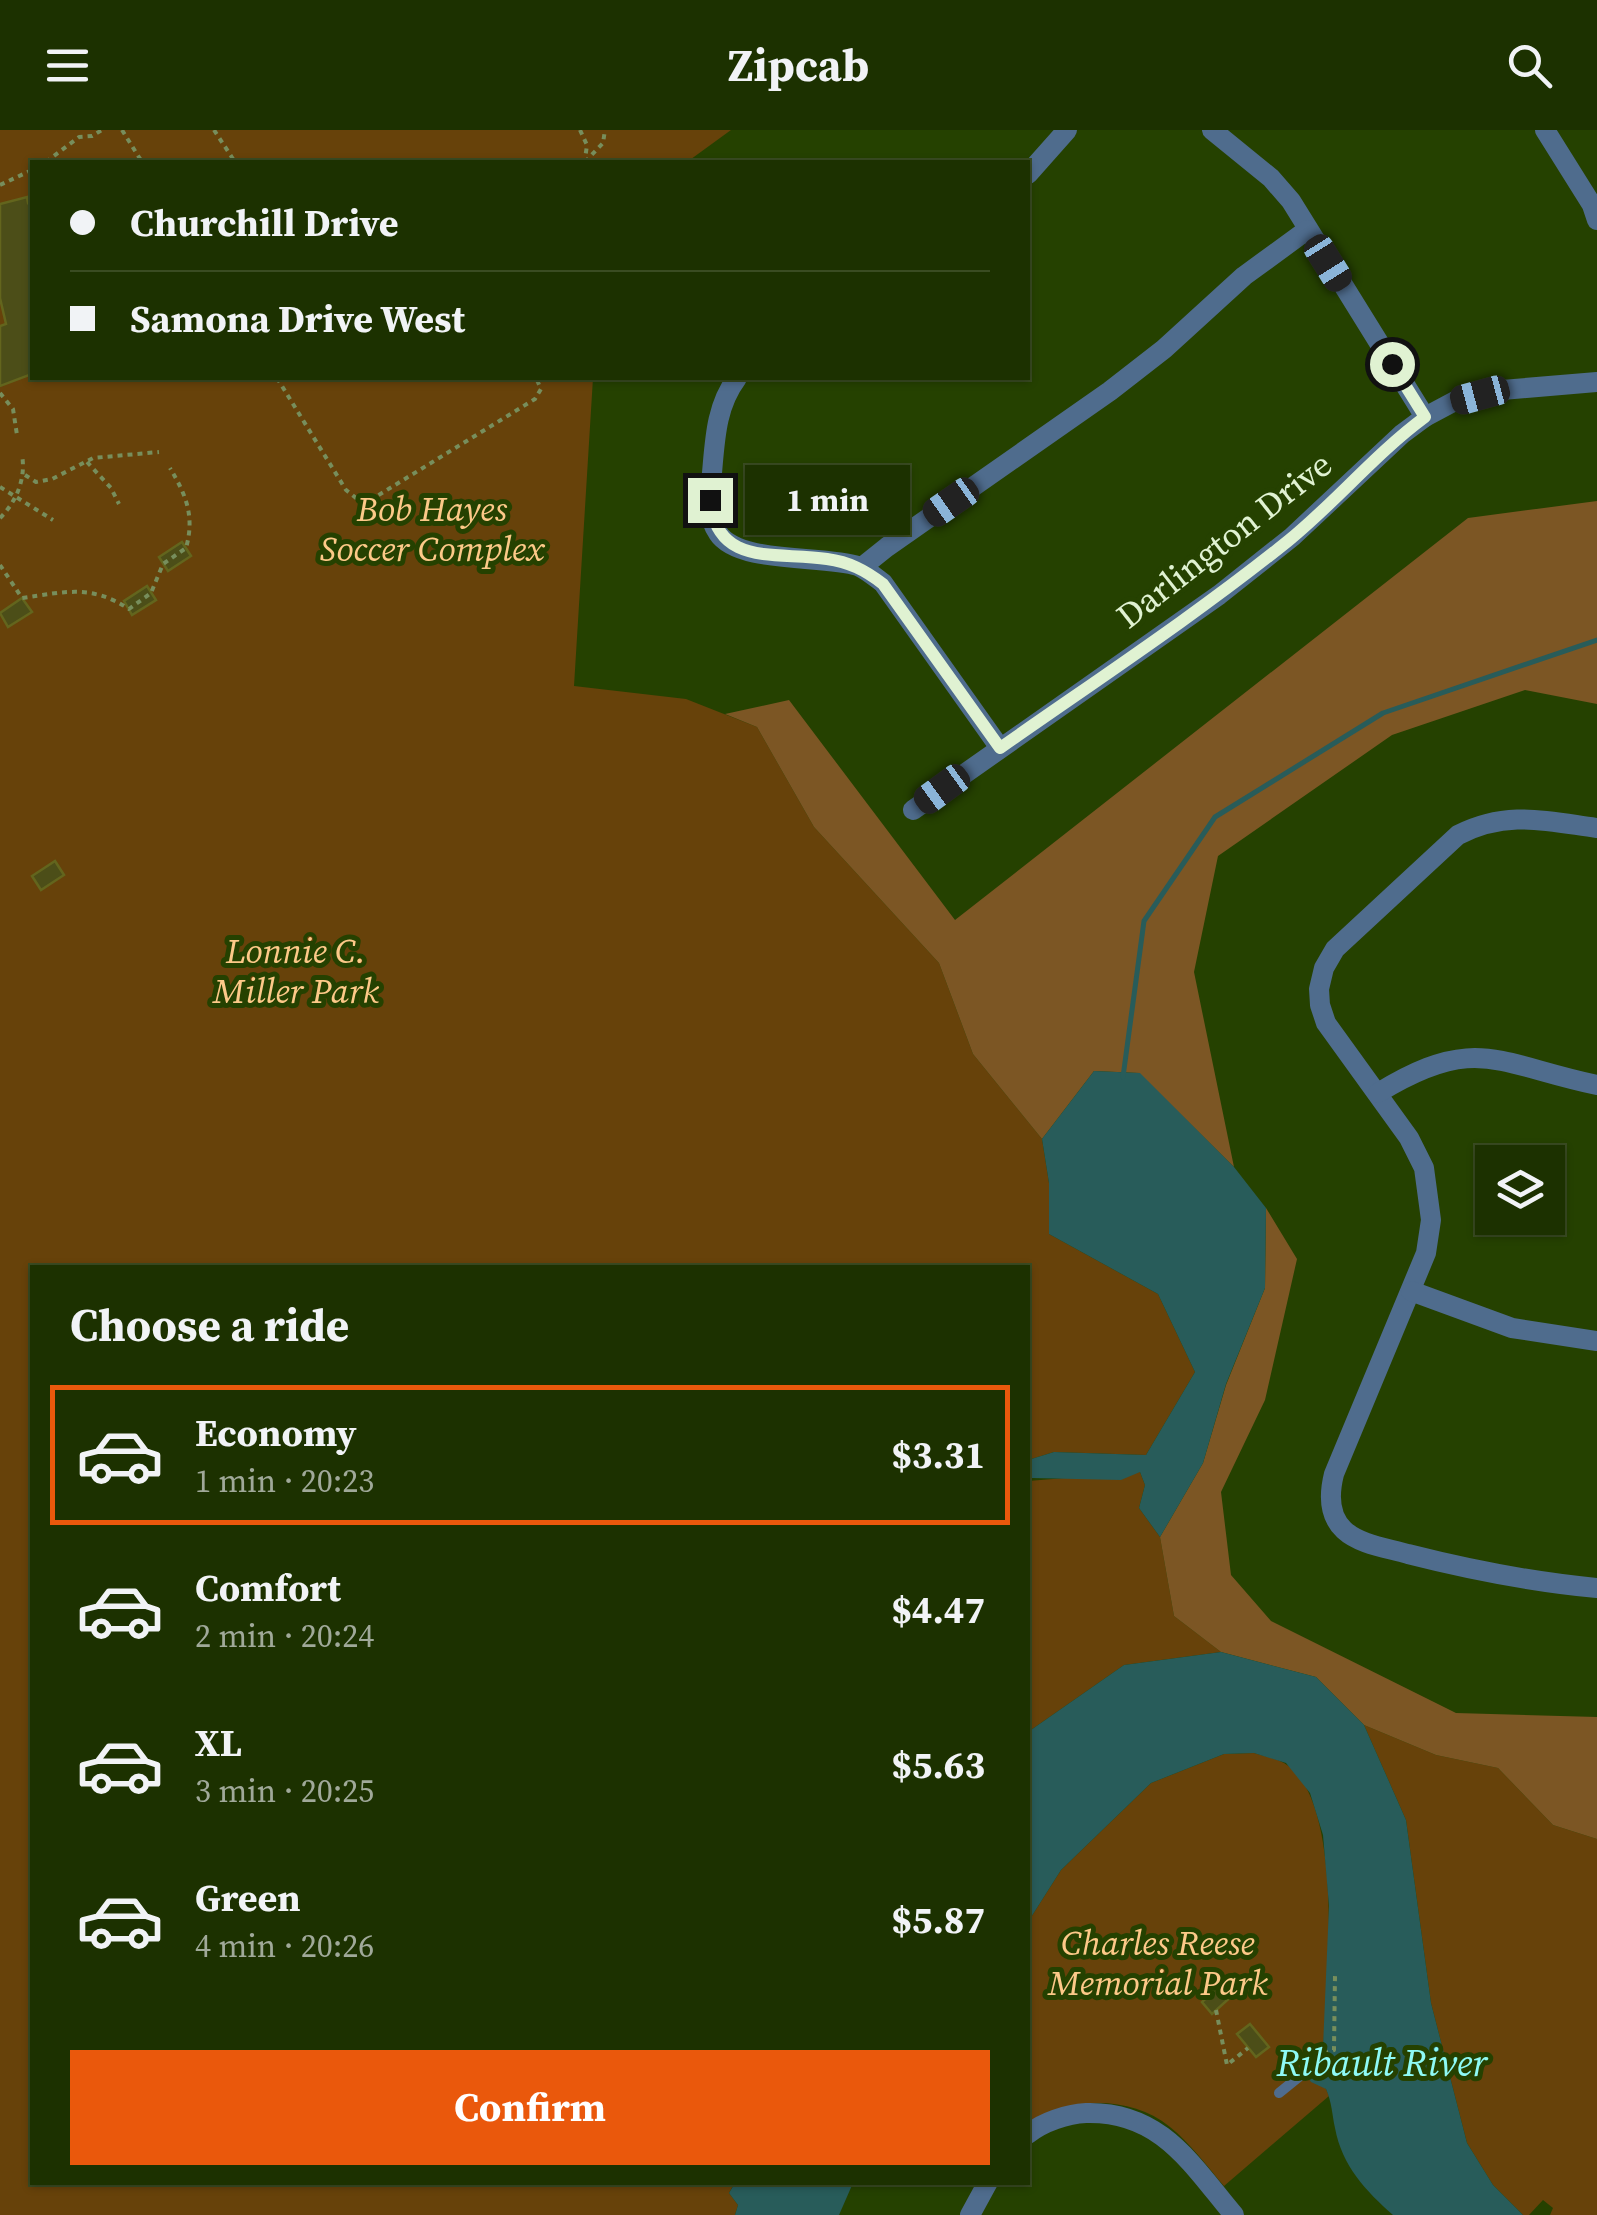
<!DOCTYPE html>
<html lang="en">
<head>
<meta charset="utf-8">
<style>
  body { margin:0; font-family:"Source Serif 4",serif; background:#25390a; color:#f1f3f6; height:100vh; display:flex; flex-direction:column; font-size:38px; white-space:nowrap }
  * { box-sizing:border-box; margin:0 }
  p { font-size:32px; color:#a0a999 }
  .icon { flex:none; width:55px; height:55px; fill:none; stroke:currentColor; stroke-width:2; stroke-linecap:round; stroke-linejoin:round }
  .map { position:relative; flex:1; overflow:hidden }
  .sheet { position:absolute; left:30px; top:1135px; width:1000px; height:920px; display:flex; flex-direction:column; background:#1c3100; border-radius:0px; box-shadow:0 2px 8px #0004,0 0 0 2px #3a4c22 }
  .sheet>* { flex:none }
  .guide { position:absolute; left:30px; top:30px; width:1000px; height:220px; border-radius:0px; box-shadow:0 2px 8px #0004,0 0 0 2px #3a4c22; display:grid; align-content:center; height:220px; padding:0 40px; background:#1c3100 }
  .controls { position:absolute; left:1475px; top:1015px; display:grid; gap:20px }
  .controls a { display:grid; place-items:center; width:90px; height:90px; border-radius:0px; background:#1c3100; box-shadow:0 2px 8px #0004,0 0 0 2px #3a4c22; font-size:50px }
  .end { position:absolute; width:45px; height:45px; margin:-22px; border:12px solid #e0f2d2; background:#111; box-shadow:0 0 0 5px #111 }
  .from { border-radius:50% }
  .bubble { position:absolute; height:70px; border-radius:0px; background:#1c3100; box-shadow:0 2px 8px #0004,0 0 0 2px #3a4c22; font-size:32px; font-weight:700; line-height:70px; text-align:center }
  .car { position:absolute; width:30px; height:60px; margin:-30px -15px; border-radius:12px; box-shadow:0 0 8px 2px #0007; background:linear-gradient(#222 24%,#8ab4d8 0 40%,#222 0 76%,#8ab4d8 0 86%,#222 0) }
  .guide b { display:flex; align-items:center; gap:35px; height:95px; font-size:38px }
  .guide b+b { border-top:2px solid #3a4c22 }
  .guide i { width:25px; height:25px; background:#f1f3f6 }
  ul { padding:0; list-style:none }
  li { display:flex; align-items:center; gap:30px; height:140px; margin:0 20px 15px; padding:0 20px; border:5px solid transparent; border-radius:0px }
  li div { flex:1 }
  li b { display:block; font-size:38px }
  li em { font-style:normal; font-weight:700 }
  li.selected { border-color:#ea580c }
  li>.icon { width:90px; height:90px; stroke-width:1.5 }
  h2 { padding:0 40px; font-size:45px; line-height:120px }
  .cta { display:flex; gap:20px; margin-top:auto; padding:20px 40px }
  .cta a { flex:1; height:115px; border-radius:0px; background:#ea580c; color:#fff; font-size:40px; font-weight:700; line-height:115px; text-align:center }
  header { display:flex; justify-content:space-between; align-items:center; height:130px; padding:0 40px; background:#1c3100; font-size:45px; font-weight:700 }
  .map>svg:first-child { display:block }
</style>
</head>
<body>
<header><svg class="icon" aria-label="menu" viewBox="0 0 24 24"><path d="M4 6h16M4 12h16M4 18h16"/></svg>Zipcab<svg class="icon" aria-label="search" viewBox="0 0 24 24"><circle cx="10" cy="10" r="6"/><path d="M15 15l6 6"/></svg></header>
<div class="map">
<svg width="1597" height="2085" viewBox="0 0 1597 2085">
  <rect width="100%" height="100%" fill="#254100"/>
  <g fill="#67420a">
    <polygon points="0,0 731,0 687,32 32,32 32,248 593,248 574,556 686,569 757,597 814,697 939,833 973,924 1042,1009 1049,1053 1049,1104 1158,1164 1195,1242 1146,1325 1054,1322 1028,1330 1028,1138 32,1138 32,2052 735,2052 729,2063 738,2075 735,2085 0,2085"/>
    <polygon points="1140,1342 1145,1355 1139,1378 1160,1407 1174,1486 1221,1522 1124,1535 1028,1602 1028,1351"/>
    <polygon points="1364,1595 1436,1625 1498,1638 1553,1695 1597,1709 1597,2085 1550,2085 1553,2078 1543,2070 1529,2085 1523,2085 1493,2055 1467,2013 1431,1873 1406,1690"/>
    <path d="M1254 1623C1263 1626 1276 1628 1284 1633 1345 1668 1328 1856 1323 1918L1294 1928 1326 1959 1329 1966 1224 2056C1207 2036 1190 2013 1170 1997 1129 1964 1070 1968 1028 1992V1792L1061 1740 1151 1653 1224 1624Z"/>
  </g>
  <g fill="#7c5624">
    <polygon points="1597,371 1597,574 1525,560 1392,605 1218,726 1194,842 1234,1037 1139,943 1094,941 1042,1009 973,924 939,833 814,697 757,597 725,584 789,570 955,790 1468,388"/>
    <polygon points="1266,1078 1297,1129 1265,1270 1221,1362 1231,1445 1271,1491 1456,1583 1597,1587 1597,1709 1553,1695 1498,1638 1436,1625 1364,1595 1316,1547 1221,1522 1174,1486 1160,1407 1203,1333 1226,1255 1265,1158"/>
  </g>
  <g fill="#285c5a">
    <polygon points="1094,941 1140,943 1234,1037 1266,1078 1265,1158 1226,1254 1203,1333 1160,1407 1139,1378 1145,1355 1140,1342 1121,1350 1032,1348 1028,1351 1028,1330 1054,1322 1146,1325 1195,1242 1158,1164 1049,1104 1049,1053 1042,1009"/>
    <path d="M1221 1522 1316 1547 1364 1595 1406 1690 1431 1873 1467 2013 1493 2055 1523 2085H1393C1366 2061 1342 2036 1335 1998 1332 1984 1332 1973 1326 1959L1311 1952 1294 1927 1323 1917 1329 1776 1323 1705 1310 1663 1286 1633 1254 1623 1224 1624 1151 1653 1061 1740 1028 1792V1602L1124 1535Z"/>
    <polygon points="735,2053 735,2052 853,2053 839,2085 735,2085 738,2075 729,2063"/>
  </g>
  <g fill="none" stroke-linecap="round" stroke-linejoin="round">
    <polyline stroke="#285c5a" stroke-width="5" points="1123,947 1144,791 1215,687 1383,583 1597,510"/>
  </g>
  <g fill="#4c4e18" stroke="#63651d" stroke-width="2.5">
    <polygon points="27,67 28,73 32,71 32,244 0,256 0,196 6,194 0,168 0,74"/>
    <polygon points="182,412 191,426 168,441 159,427"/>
    <polygon points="147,456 156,470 132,485 124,471"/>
    <polygon points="22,468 32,482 8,497 0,483"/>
    <polygon points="55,731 64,745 41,760 32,746"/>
    <polygon points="1223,1852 1234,1864 1212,1884 1202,1872"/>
    <polygon points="1250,1894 1269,1917 1256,1927 1237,1904"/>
  </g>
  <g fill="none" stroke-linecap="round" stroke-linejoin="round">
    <g stroke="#778e5c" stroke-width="4" stroke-dasharray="5 5" stroke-linecap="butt">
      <polyline points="122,0 142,32"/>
      <polyline points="214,0 235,32"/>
      <polyline points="580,0 587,15 585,29"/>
      <polyline points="46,32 79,7 92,6 102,0"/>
      <polyline points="585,32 603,13 605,0"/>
      <polyline points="0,55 32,40"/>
      <polyline points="277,248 346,360 361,372 369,371 535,269 541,259 536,248"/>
      <polyline points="0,263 13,279 17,305"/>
      <polyline points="87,332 111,358 119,374"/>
      <polyline points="25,345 36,352 52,349 93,328 159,322"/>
      <polyline points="0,357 53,390"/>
      <path d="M0 388C17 371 26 348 22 325"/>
      <path d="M0 435 22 468C65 462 91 454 129 479L151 463 163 434 186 418C195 386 186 365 170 338"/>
      <polyline points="1216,1880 1227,1935 1248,1918"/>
      <polyline points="1295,1933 1334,1920 1335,1845"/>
    </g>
    <polyline stroke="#4f6c8d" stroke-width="10" points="1279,1963 1300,1946"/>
    <g stroke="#4f6c8d" stroke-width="20">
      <polyline points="1212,0 1271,48 1291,71 1425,287"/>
      <polyline points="1545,0 1592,75 1597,90"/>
      <polyline points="1028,44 1067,0"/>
      <path d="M737 248C716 276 715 309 712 343 710 363 706 386 718 403 738 434 823 425 858 436 867 440 875 447 883 453L1000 618"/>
      <polyline points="862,437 887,417 1110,261 1164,219 1244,146 1307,100"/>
      <polyline points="913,680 1219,465 1292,407 1402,304 1425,287 1455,271 1502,260 1597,252"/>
      <path d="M1597 698C1545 691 1507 680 1458 705L1335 819 1324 838 1319 859 1320 875 1326 893 1409 1008 1424 1038 1431 1090 1426 1123 1334 1344C1329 1364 1328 1385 1344 1400 1360 1415 1388 1418 1408 1424 1471 1440 1533 1452 1597 1458"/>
      <path d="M1378 963C1476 903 1497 934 1597 955"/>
      <polyline points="1411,1161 1512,1198 1597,1211"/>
      <path d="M1028 2004C1043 1992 1067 1984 1086 1983 1161 1981 1191 2034 1234 2085"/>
      <polyline points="970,2085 988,2052"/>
    </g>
  </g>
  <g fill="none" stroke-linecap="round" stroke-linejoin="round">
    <path stroke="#e0f2d2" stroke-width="12" d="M710 370C717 438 776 421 827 429 849 432 865 440 883 454L1000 618C1097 550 1196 485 1288 411 1336 372 1375 324 1425 287L1392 234"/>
  </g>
  <g text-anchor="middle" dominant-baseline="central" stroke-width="10" stroke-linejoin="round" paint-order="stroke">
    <g font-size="35" font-style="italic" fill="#fdc988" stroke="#254100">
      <text x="432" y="379">Bob Hayes<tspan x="432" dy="40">Soccer Complex</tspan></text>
      <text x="296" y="821">Lonnie C.<tspan x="296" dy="40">Miller Park</tspan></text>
      <text x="1158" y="1813">Charles Reese<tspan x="1158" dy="40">Memorial Park</tspan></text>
    </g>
    <g font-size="35" fill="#e0f2d2" stroke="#254100">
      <text transform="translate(1224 410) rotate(-38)">Darlington Drive</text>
    </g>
    <g font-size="38" font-style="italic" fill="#8efaf5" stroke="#254100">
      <text x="1382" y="1933">Ribault River</text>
    </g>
  </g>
</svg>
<div class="controls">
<a><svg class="icon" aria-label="layers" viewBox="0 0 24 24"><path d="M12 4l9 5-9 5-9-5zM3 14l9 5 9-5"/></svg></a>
</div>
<i class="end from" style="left:1392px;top:234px"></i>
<i class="end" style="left:710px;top:370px"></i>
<div class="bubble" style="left:745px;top:335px;width:165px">1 min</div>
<i class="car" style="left:1328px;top:133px;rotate:148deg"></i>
<i class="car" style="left:1480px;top:265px;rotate:255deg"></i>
<i class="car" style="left:951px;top:372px;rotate:235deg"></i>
<i class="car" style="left:942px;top:659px;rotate:234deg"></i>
<div class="guide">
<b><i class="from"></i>Churchill Drive</b>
<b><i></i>Samona Drive West</b>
</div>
<section class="sheet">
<h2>Choose a ride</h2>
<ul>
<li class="selected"><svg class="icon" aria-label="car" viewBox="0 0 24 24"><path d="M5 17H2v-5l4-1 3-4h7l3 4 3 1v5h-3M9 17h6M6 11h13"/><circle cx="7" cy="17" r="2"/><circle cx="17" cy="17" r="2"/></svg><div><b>Economy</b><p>1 min · 20:23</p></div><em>$3.31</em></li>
<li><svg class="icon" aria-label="car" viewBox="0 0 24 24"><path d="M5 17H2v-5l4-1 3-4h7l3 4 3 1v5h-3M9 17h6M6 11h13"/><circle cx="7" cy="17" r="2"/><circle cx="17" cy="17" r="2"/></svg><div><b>Comfort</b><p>2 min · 20:24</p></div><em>$4.47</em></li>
<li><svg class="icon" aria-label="car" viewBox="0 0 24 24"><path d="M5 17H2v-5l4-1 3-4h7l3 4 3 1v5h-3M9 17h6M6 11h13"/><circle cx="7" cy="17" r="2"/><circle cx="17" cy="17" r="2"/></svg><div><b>XL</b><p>3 min · 20:25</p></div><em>$5.63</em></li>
<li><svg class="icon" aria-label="car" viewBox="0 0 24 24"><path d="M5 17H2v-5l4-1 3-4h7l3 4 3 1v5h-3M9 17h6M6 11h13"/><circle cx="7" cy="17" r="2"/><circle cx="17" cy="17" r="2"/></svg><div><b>Green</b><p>4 min · 20:26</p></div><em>$5.87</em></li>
</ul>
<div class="cta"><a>Confirm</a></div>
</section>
</div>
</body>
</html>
